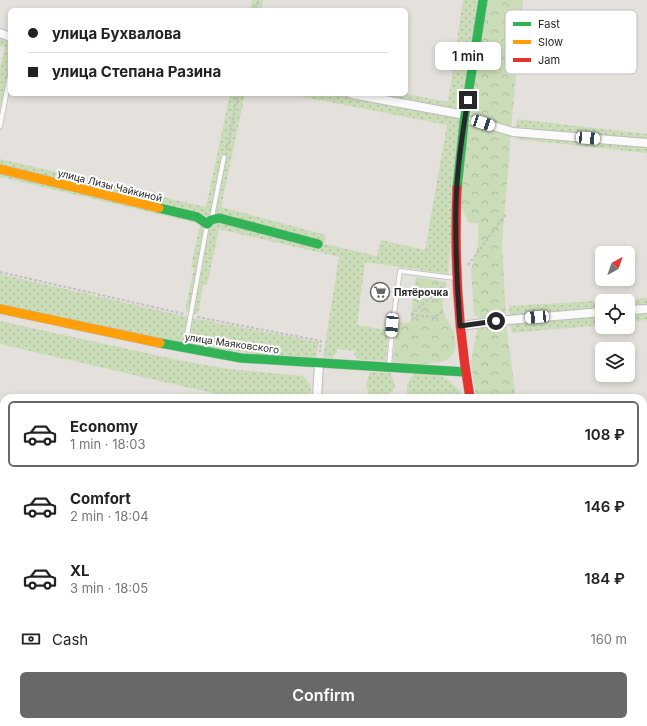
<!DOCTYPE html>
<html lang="en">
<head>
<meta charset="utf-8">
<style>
  body { margin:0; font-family:Inter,sans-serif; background:#f6f6f6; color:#222; height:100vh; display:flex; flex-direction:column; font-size:15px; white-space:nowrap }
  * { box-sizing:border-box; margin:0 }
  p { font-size:13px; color:#767676 }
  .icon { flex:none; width:22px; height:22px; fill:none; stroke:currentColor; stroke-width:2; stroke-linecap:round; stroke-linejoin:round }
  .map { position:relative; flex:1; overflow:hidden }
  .details { position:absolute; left:0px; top:394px; width:647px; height:332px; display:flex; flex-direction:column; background:#fff; border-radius:12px 12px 0 0; box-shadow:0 2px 6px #0003 }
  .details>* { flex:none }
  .guide { position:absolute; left:8px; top:8px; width:400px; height:88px; border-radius:6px; box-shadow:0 2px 6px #0003; display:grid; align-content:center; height:88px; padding:0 20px; background:#fff }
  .needle { width:26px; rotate:40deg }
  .buttons { position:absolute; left:595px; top:246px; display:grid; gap:8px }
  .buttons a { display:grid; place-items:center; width:40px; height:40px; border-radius:6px; background:#fff; box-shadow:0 2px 6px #0003; font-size:20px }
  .end { position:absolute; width:18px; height:18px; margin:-9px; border:5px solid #272727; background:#fff; box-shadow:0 0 0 2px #fff }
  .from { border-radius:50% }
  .bubble { position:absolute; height:28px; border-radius:6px; background:#fff; box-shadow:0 2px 6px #0003; font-size:13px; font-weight:600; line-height:28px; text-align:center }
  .car { position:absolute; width:12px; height:24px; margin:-12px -6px; border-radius:5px; box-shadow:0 0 3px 1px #0007; background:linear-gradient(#fff 24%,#345 0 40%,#fff 0 76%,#345 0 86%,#fff 0) }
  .guide b { display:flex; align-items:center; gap:14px; height:38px; font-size:15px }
  .guide b+b { border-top:1px solid #e0e0e0 }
  .guide i { width:10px; height:10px; background:#222 }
  ul { padding:7px 0 0; list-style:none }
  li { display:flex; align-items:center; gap:12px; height:66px; margin:0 8px 6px; padding:0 12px; border:2px solid transparent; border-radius:6px }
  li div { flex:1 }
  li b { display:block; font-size:15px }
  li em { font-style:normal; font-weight:600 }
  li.active { border-color:#696866 }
  li>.icon { width:36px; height:36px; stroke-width:1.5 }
  .pay { display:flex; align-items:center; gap:10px; height:44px; padding:0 20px; font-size:15px }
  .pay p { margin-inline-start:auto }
  .primary-button { display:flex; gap:8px; margin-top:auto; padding:8px 20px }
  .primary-button a { flex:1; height:46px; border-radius:6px; background:#696866; color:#fff; font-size:16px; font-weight:600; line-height:46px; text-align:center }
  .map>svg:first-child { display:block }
</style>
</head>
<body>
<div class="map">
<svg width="647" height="726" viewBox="0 0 647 726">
  <defs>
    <pattern id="grass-dots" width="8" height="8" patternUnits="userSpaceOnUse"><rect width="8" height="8" fill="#cadcb8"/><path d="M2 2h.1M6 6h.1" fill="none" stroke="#aebd9e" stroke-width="1.8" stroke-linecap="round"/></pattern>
    <pattern id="forest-crowns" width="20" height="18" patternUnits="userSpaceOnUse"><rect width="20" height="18" fill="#cadcb8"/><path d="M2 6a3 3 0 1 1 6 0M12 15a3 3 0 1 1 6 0" fill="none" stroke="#aebd9e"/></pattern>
  </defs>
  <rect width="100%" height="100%" fill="#e4e0dc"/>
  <g fill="url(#grass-dots)">
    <polygon points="252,0 263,0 261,10 250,10"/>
    <polygon points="463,0 478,0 462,106 456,110 368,94 406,94 448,102"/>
    <path d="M0 37 8 39C15 50 3 96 0 110V69L5 47 0 46Z"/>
    <polygon points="230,94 245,94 221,207 326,235 324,244 377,256 381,240 425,250 447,125 289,94 339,94 457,116 461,119 448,274 365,262 357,325 388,330 386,361 360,360 354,355 355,351 337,349 337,353 332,358 323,357 339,257 219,229 207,285 203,285 198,314 193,314 209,227 209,217 0,166 0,159 206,207"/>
    <polygon points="517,119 647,134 647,140 515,129"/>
    <polygon points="516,134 647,146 647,153 515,139"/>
    <polygon points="0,172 196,219 204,226 189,312 185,311 194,268 191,267 200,224 0,177"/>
    <polygon points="0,274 188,317 185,338 181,343 0,304"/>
    <polygon points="647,298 647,305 628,307 628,301 602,301 602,309 510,316 509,306"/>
    <polygon points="647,313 647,320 628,322 628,314"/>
    <polygon points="602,316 602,325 512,333 510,323"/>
    <polygon points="192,318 319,342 316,357 261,355 190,344 188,339"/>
    <path d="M0 321 178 360 230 369 303 376C310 383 312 389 311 398H234L0 344Z"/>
    <path d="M370 372 390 373C396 384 398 387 387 396L369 395 366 385Z"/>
    <path d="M414 374C422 374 430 374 437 375 449 377 458 389 465 398H424L407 396V383Z"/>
    <polygon points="0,640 4,641 4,722 200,722 189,726 0,726"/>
    <polygon points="227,722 268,722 256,726 217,726"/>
    <polygon points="494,722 529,722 530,726 495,726"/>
  </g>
  <g fill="url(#forest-crowns)">
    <polygon points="488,0 523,0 511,128 476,117 470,113"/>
    <polygon points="477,124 511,134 502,243 506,317 479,318 474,314 471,270 478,246 478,223 469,223 461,206 462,184 469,125"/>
    <path d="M416 277 447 282C445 291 442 299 443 309 444 318 452 326 454 334 465 373 416 363 393 362L397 322 410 323Z"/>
    <polygon points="506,324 516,398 476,398 471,362 477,330 482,326"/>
    <polygon points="547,722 606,722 607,726 548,726"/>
  </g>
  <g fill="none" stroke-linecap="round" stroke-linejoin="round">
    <defs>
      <g id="lane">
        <polyline points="0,126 10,75"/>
        <polyline points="212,217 224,157"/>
        <polyline points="185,346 207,225"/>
        <polyline points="389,366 393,321 400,271 455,278"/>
      </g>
      <g id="street">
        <polyline points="0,33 10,37"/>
        <polyline points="352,94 465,115"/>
        <polyline points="465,120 483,123 513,132 647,143"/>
        <polyline points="628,310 647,309"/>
        <polyline points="460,326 508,320 602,312"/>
        <polyline points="317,398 319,363"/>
        <polyline points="0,457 4,458"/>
        <polyline points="643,469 647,469"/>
        <polyline points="643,640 647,639"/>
        <polyline points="0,681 4,664"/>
        <polyline points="110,722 110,726"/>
        <polyline points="345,722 346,726"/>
        <polyline points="204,726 214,722"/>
      </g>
      <g id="fast">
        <polyline points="457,188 465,114 483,0"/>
        <polyline points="159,208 197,217 207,224 211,220 219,218 318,244"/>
        <polyline points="160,343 241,358 465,372"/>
        <polyline points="534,722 535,726"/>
      </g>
      <g id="slow">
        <polyline points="0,169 159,208"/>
        <polyline points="0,309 160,343"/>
      </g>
      <path id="jam" d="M457 188C454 258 458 329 470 398"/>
    </defs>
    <use href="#lane" stroke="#bebdbd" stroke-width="5.5"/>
    <use href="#street" stroke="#bebdbd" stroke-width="10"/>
    <use href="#fast" stroke="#bebdbd" stroke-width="10"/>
    <use href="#slow" stroke="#bebdbd" stroke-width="10"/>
    <use href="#jam" stroke="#bebdbd" stroke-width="10"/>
    <g stroke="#c1c0c0" stroke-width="2" stroke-dasharray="3 2" stroke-linecap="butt">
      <polyline points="256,10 258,0"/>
      <polyline points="227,150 238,94"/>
      <path d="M468 265C481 248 493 231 506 214"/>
      <polyline points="0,272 184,314"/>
      <polyline points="411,315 445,284"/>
      <polyline points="411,315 435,317 443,311"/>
      <polyline points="197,317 321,341 320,352"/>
    </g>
    <use href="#lane" stroke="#fbfafa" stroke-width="4"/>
    <use href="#street" stroke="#fbfafa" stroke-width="8"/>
    <use href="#fast" stroke="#30b455" stroke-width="9"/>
    <use href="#slow" stroke="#ff9f0a" stroke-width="9"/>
    <use href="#jam" stroke="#e5322d" stroke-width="9"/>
  </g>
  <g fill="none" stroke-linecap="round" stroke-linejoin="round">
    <path stroke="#272727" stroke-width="5" d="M468 100C462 134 457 169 456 203 455 244 457 285 460 326L496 321"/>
  </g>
  <defs>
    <symbol id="supermarket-ring" viewBox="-11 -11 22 22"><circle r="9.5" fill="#fff" stroke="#696866" stroke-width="1.5"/><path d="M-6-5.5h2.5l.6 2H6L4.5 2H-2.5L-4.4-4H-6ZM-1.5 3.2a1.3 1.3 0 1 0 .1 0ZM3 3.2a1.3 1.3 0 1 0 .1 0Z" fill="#696866"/></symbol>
  </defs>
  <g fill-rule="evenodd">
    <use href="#supermarket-ring" x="369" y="281" width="22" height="22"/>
  </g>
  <g text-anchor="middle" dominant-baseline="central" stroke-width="4" stroke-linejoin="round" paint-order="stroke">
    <g font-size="10" fill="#272727" stroke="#fff">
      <text transform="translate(110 185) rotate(14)">улица Лизы Чайкиной</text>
      <text transform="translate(232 343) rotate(8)">улица Маяковского</text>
    </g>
    <g font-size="10" font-weight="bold" fill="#272727" stroke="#fff" text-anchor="start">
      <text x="394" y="292">Пятёрочка</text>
    </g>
  </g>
  <rect x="505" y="10" width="132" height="64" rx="6" fill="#fff" stroke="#bebebe" stroke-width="1"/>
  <rect x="513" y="22" width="18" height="4" fill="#30b455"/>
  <rect x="513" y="40" width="18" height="4" fill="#ff9f0a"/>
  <rect x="513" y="58" width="18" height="4" fill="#e5322d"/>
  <g font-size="11" fill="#272727">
    <text x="538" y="28">Fast</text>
    <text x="538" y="46">Slow</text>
    <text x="538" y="64">Jam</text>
  </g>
</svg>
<div class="buttons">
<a><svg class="needle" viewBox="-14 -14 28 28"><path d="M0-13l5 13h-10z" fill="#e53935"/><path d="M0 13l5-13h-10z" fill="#767676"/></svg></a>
<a><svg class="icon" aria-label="locate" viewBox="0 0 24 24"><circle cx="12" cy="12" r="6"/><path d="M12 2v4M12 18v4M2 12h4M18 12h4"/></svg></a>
<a><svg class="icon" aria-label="layers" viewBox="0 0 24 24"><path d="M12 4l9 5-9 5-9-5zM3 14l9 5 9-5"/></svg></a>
</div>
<i class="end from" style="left:496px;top:321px"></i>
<i class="end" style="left:468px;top:100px"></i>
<div class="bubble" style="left:435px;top:42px;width:66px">1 min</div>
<i class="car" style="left:483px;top:123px;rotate:108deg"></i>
<i class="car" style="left:588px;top:138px;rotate:95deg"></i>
<i class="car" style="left:537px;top:317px;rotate:265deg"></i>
<i class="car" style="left:392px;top:325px;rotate:185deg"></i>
<div class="guide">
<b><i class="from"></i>улица Бухвалова</b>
<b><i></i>улица Степана Разина</b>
</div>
<section class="details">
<ul>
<li class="active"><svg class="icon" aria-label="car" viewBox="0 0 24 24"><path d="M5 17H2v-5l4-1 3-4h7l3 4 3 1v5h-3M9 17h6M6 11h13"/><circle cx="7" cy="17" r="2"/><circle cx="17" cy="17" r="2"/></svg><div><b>Economy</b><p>1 min · 18:03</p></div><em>108 ₽</em></li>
<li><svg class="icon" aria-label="car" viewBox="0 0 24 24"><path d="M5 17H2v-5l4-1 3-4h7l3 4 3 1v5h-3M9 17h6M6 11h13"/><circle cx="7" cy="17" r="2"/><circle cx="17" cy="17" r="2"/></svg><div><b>Comfort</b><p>2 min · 18:04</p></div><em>146 ₽</em></li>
<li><svg class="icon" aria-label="car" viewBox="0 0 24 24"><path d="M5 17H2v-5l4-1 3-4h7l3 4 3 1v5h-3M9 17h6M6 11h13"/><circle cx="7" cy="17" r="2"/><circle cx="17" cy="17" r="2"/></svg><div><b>XL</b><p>3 min · 18:05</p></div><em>184 ₽</em></li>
</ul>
<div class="pay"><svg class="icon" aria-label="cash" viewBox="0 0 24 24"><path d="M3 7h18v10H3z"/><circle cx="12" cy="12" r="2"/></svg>Cash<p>160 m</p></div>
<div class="primary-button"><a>Confirm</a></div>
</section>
</div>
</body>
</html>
